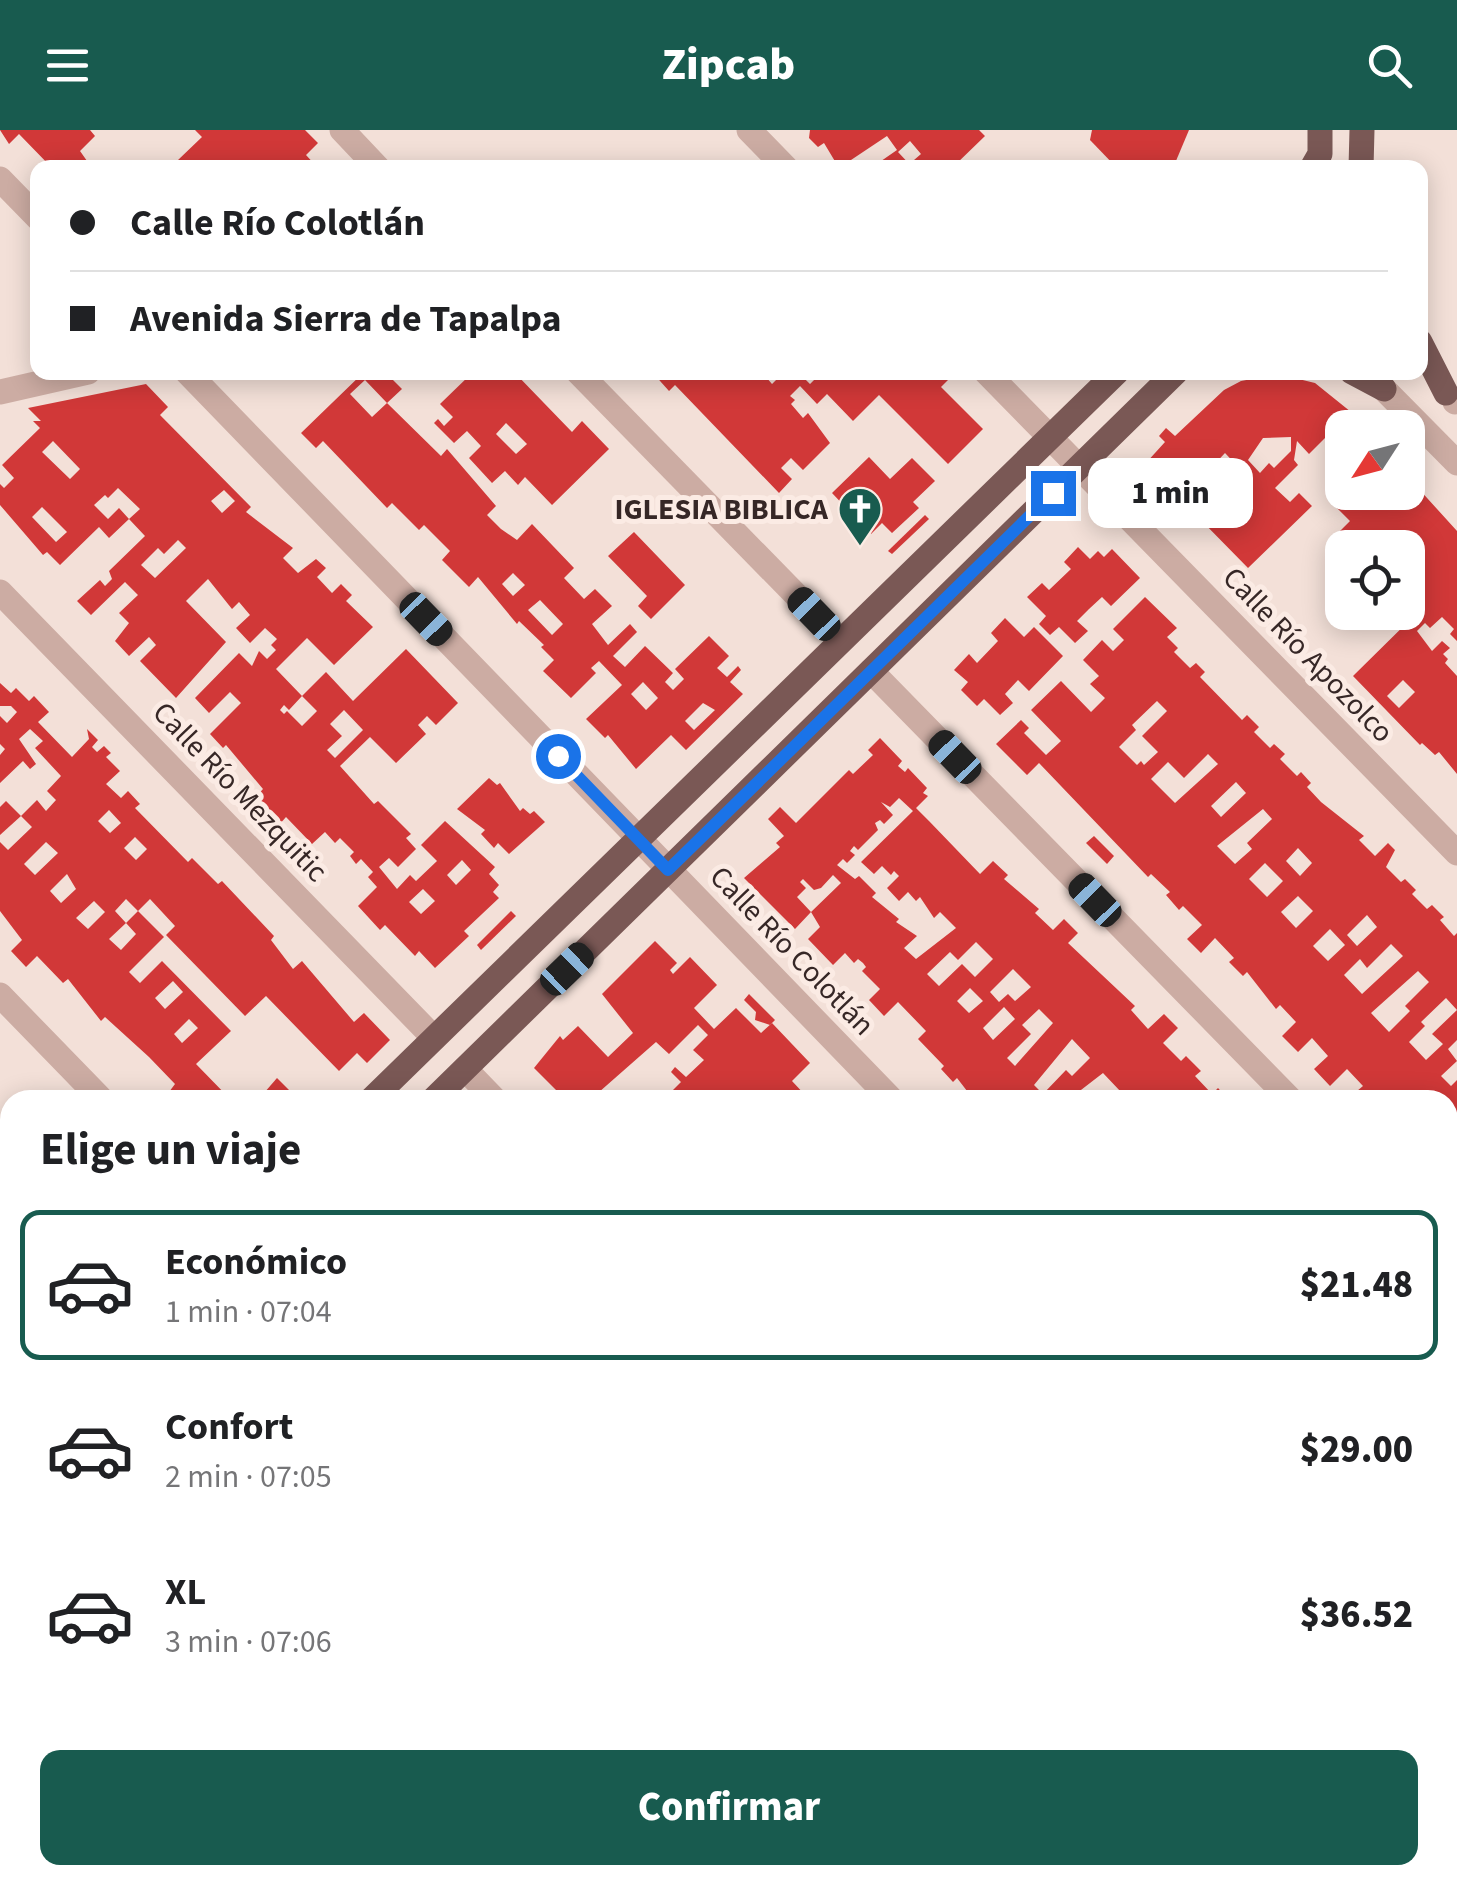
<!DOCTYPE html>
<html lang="es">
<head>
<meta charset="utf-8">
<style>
  body { margin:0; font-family:"Source Sans 3",sans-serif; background:#f2f2f2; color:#202124; height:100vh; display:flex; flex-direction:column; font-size:38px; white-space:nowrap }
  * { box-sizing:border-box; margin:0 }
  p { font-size:32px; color:#757577 }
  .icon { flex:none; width:55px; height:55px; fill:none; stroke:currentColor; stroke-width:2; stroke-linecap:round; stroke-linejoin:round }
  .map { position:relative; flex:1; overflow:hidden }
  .drawer { position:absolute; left:0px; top:960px; width:1458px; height:795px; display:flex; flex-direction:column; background:#fff; border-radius:30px 30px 0 0; box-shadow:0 5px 25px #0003 }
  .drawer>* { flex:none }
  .hud { position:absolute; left:30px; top:30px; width:1398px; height:220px; border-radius:20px; box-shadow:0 5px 25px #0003; display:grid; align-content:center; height:220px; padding:0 40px; background:#fff }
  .needle { width:65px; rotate:234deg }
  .fabs { position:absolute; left:1325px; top:280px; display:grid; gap:20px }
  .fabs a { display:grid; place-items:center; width:100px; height:100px; border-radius:20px; background:#fff; box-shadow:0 5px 25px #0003; font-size:50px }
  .end { position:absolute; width:45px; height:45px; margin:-22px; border:12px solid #1a73e8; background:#fff; box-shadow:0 0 0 5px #fff }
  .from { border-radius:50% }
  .bubble { position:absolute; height:70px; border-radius:20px; background:#fff; box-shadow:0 5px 25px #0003; font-size:32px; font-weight:800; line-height:70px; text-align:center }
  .car { position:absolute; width:30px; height:60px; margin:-30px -15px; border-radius:12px; box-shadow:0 0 8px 2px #0007; background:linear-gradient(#222 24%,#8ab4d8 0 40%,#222 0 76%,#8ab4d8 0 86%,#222 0) }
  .hud b { display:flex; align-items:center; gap:35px; height:95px; font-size:38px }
  .hud b+b { border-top:2px solid #e0e0e0 }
  .hud i { width:25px; height:25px; background:#202124 }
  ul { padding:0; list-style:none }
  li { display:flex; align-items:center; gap:30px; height:150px; margin:0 20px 15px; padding:0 20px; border:5px solid transparent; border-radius:20px }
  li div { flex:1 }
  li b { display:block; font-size:38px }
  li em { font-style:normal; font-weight:800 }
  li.current { border-color:#185b4f }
  li>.icon { width:90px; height:90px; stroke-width:1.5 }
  h2 { padding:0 40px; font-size:45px; line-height:120px }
  .button { display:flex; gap:20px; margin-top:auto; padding:20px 40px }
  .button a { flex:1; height:115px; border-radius:20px; background:#185b4f; color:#fff; font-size:40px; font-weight:800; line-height:115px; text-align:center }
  header { display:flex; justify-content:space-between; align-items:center; height:130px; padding:0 40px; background:#185b4f; color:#fff; font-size:45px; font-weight:800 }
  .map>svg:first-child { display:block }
</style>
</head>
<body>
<header><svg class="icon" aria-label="menu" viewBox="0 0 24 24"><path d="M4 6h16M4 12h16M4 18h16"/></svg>Zipcab<svg class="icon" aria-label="search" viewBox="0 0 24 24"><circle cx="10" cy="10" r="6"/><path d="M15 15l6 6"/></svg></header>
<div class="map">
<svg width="1457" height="1755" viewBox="0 0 1457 1755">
  <rect width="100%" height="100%" fill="#f3e0d8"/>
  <g fill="#d13838" fill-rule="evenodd">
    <polygon points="0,0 90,0 95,6 80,21 92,38 52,38 19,4 9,14"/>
    <polygon points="195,0 305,0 318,13 306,25 318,38 297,33 293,38 185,38 178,30 202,7"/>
    <polygon points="810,0 979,0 985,6 952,38 920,38 914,30 921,24 910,11 898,22 913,38 871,38 897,20 887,6 839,38 824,13 818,17 809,8"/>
    <polygon points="1092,0 1189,0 1173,38 1117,38 1090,10"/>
    <path d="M364 242H385L402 259 387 273 365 250 350 264 372 287 387 273 441 326 447 319 496 376 487 385 501 399 517 410 532 394 574 438 564 448 584 469 595 459 612 476 592 494 608 515 630 494 637 502 613 526 625 537 645 516 673 543 665 552 673 560 684 549 675 539 709 506 729 526 717 538 727 547 738 536 741 540 730 552 743 564 686 620 671 605 636 639 608 605 605 608 586 589 622 555 599 531 591 538 596 543 571 568 543 541 554 530 541 517 544 515 519 491 517 494 478 447 469 457 442 430 450 421 424 395 419 400 392 373 387 378 323 311 316 318 301 303ZM513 443 525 455 513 466 502 454ZM540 470 563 494 552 505 528 480ZM643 552 658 568 646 580 631 564ZM703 573 715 580 694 600 685 591Z"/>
    <path d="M473 242H514L572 302 582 291 609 319 552 375 525 347 518 355 505 341 492 353 469 328 481 316 467 301 454 313 434 293 438 289 444 296 453 287 440 274ZM506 293 527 314 516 324 496 304Z"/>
    <polygon points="652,242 770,242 766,247 772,254 784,242 798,242 810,254 815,249 809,242 943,242 949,249 941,257 983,299 948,334 879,265 853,291 827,264 817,274 800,256 790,266 795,270 791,274 803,288 808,283 830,313 803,340 791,328 781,338 792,349 779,363 675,255 669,261"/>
    <path d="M1278 244 1315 253 1351 282 1309 324 1297 311 1294 330 1298 335 1275 358 1290 372 1299 363 1312 376 1248 438 1195 384 1240 339 1225 323 1209 340 1213 344 1186 371 1179 365 1175 369 1169 363 1172 361 1145 334 1165 312 1159 306 1166 298 1175 306 1224 260 1241 251ZM1291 307V321L1274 338 1269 333 1260 343 1248 330 1263 308Z"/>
    <path d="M146 254 168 277 160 285 251 377 246 382 293 418 283 428 298 443 316 429 326 438 317 447 332 463 341 454 352 465 346 471 373 497 334 535 307 508 276 539 302 566 326 542 353 571 406 519 458 573 436 595 427 586 418 595 426 604 396 633 370 607 340 636 374 674 378 671 411 704 406 708 416 719 398 737 389 728 379 737 397 759 410 745 416 751 437 731 421 715 445 691 495 737 489 744 499 755 493 762 499 768 464 801 469 806 435 838 419 821 415 826 385 795 380 800 358 776 377 757 368 747 373 742 361 729 356 734 350 726 354 722 340 708 335 713 325 702 312 714 286 687 279 695 254 669 263 659 226 615 223 618 210 604 241 573 230 562 209 583 195 568 239 523 252 536 259 521 267 529 276 520 271 515 277 509 265 498 250 513 236 498 250 485 239 472 232 479 208 449 186 471 226 512 176 568 140 531 156 515 149 507 129 526 115 511 129 493 119 483 138 465 125 452 91 485 77 471 100 450 105 456 112 449 109 441 145 406 129 389 140 379 118 358 108 368 105 365 94 375 108 389 119 378 129 389 109 408 99 397 60 435 47 422 43 425 0 375V354L4 358 14 348 2 335 40 298 33 291H41L28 278ZM53 311 80 339 70 349 42 322ZM224 360 235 371 222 383 211 371ZM42 377 67 402 56 412 32 387ZM178 410 186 418 155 448 141 435 158 418 164 424ZM302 566 317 581 302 596 287 581 284 584 280 580 284 575 289 580ZM344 580 363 600 335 628 327 620 342 606 330 594ZM462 730 471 740 456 755 447 745ZM423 759 435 771 421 784 409 772Z"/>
    <polygon points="869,327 890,349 912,328 935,351 913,372 919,378 892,403 882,393 871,404 832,363"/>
    <path d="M1342 347V362H1408V347L1457 401V511L1450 504 1454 499 1442 487 1430 498 1425 493 1417 501 1432 521 1442 511 1450 518 1443 524 1448 529 1445 533 1457 546V644L1439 622 1435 625 1422 613 1420 615 1353 546 1425 475 1412 461 1408 466V418H1364L1352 400 1344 408 1338 403 1350 391 1337 378 1347 368 1334 355ZM1403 550 1415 562 1399 578 1387 566Z"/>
    <polygon points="925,385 929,389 892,424 888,421"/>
    <polygon points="634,402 685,455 651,489 638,476 647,466 608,426"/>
    <polygon points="1078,417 1090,429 1098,421 1104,427 1112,419 1140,448 1111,476 1102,467 1089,479 1077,491 1088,501 1075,513 1059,497 1050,505 1039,494 1046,486 1027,467 1042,453 1049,460 1071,439 1064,432"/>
    <path d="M1145 467 1177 498 1167 507 1178 518 1174 522 1190 538 1196 533 1205 542 1200 547 1242 590 1247 585 1259 597 1254 602 1270 618 1274 614 1285 624 1280 629 1297 646 1301 642 1311 653 1307 657 1321 672 1364 706 1359 710 1375 726 1388 713 1395 720 1386 737 1401 752 1405 749 1416 760 1412 764 1427 779 1432 775 1444 787 1440 790 1454 806 1457 803V910L1448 919 1457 931 1441 946 1451 956 1457 950V1051L1448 1042V970H1365L1357 961 1363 956 1347 939 1330 956 1314 939 1328 926 1312 908 1298 922 1282 906 1296 892 1280 875 1276 879 1247 842 1243 846 1229 832 1234 828 1215 808 1201 823 1187 809 1202 795 1183 776 1179 780 1166 765 1170 762 1151 744 1148 747 1039 633 1027 645 996 614 1021 590 1029 598 1024 603 1046 625 1061 611 1031 580 1061 551 1091 582 1105 568 1090 554 1099 546 1083 530 1102 510 1113 521 1124 510 1113 499ZM1157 571 1167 581 1142 606 1158 622 1144 635 1141 631 1137 635 1119 617 1136 600 1132 595ZM1208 624 1218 634 1175 673 1151 649 1168 632 1184 648ZM1236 652 1246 663 1221 687 1211 676ZM1263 679 1272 689 1247 713 1252 719 1235 734 1217 716ZM1298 718 1312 733 1300 746 1286 731ZM1265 733 1283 751 1267 767 1249 749ZM1298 766 1313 781 1296 798 1281 782ZM1367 785 1377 797 1357 816 1347 805ZM1330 799 1345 815 1328 831 1313 816ZM1391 814 1403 826 1362 864 1344 845 1360 829 1367 838ZM1418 841 1429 852 1405 876 1410 881 1389 902 1371 883ZM1446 868 1457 880 1432 904 1443 914 1426 930 1409 912 1425 896 1421 892Z"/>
    <polygon points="1005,488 1024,507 1034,497 1063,526 1029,561 1018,550 1005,564 1013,573 1000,585 984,569 977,576 961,560 968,552 954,540 969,524 977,533 998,511 991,503"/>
    <path d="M0 553 11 563 16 558 29 571 34 566 49 582 38 592 72 627 89 609 87 599 98 610 92 617 97 622 104 616 111 623 106 627 120 641 106 654 121 668 128 661 140 674 135 678 188 732 192 728 218 754 222 751 274 806 271 810 293 839 302 831 354 892 364 883 390 910 367 933 357 923 339 941 266 866 245 886 166 805 175 796 150 769 138 781 164 807 129 842 140 853 162 831 231 901 196 934 231 970H163L175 954 149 927 105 887 101 891 68 849 63 853 37 826 26 837 11 821 22 810 0 781V712L8 720 32 697 21 686 37 670 46 681 56 670 47 661 61 646 35 618 43 611 30 599 19 609 36 634 30 639 23 631 0 653V625L5 619 0 614V586L7 593 17 582 11 576H0ZM109 680 121 693 110 703 98 691ZM135 707 147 719 136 730 124 718ZM46 712 58 723 35 745 24 734ZM67 744 76 759 61 773 50 761ZM126 769 138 781 126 793 136 804 121 820 109 809 126 793 115 781ZM94 771 105 782 88 799 76 788ZM173 851 183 862 165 879 155 868ZM189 889 198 898 182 913 174 904Z"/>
    <path d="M880 608 902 631 898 636 905 642 908 638 927 658 923 663 928 666 916 678 929 691 980 744 993 731 1008 745 1004 749 1039 779 1035 783 1053 800 1064 789 1078 803 1068 813 1135 876 1131 880 1148 899 1164 884 1178 898 1163 913 1181 931 1186 926 1201 941 1195 946 1212 964 1218 958 1229 970H1112L1121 962 1103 943 1068 970H974L957 948 953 952 941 939 944 936 918 909 926 901 898 872 884 886 869 870 880 859 862 841 866 837 863 833 858 829 854 833 845 823 833 835 808 809 820 797 811 782 841 753 833 745 821 758 814 760 803 749 800 752 806 758 797 767 811 782 795 799 744 748 780 717 776 713 784 706 768 689 780 677 796 693 849 640 853 644 873 625 868 620ZM899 668 913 681 861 732 874 744 882 736 891 745 894 741 899 746 887 758 899 771 908 762 916 771 920 767 934 788 940 782 956 798 916 829 904 818 917 806 896 792 899 789 872 767 876 763 859 746 855 749 837 735 843 729 847 733 855 725 850 721 854 716 858 720 878 700 875 693 880 690 884 694 893 685 881 672 890 677ZM976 812 993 829 975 847 962 834 939 856 927 844 950 822 958 830ZM1013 839 1031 857 1015 871 1008 864 999 872 990 862ZM970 858 983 871 969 883 957 871ZM1004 877 1015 889 993 910 983 898ZM1039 879 1053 893 1015 936 1007 928 1031 904 1022 895ZM1072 909 1090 928 1072 946 1066 940 1043 964 1034 955Z"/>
    <polygon points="489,648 497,655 500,653 520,681 523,678 530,684 534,681 545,692 509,724 498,713 494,718 481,704 485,700 457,679"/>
    <polygon points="6,671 21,686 0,705 0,677"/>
    <polygon points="1094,706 1114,726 1107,734 1086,713"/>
    <polygon points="511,781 516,786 481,820 477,815"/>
    <polygon points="655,811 677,833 670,840 673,844 690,827 717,855 694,878 714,899 736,878 761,903 772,893 810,933 792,951 806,966 811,962 818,970 663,970 681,952 671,942 675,937 686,947 704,930 693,920 708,905 698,895 669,924 656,912 590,970 566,970 534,938 560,906 563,910 578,896 608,927 633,903 602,864"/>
    <polygon points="749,864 775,890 770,895 755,890 756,882 744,870"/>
    <polygon points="277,948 293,964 286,970 258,970"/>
    <polygon points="10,1009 10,1061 4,1067 10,1073 6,1093 10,1118 0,1128 0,1072 4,1067 0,1062 0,1019"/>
    <polygon points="1448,1217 1457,1226 1457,1294 1448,1289"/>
    <polygon points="1457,1302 1457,1333 1448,1343 1448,1311"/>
    <polygon points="1457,1355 1457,1427 1448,1437 1448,1364"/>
    <polygon points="10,1469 10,1596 0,1605 0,1479"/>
    <polygon points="1448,1584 1457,1593 1457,1646 1448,1661"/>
    <polygon points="4,1706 10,1712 10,1745 19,1745 13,1755 0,1755 0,1710"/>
    <polygon points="181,1745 266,1745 276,1755 234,1755 229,1750 224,1755 185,1755"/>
    <polygon points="303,1745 396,1745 386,1755 313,1755"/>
    <polygon points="560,1745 618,1745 627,1755 569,1755"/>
    <polygon points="631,1745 665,1745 674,1755 684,1745 704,1745 714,1755 641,1755"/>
    <polygon points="720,1745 786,1745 796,1755 729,1755"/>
    <polygon points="935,1745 1033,1745 1029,1749 1035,1755 981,1755 975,1749 969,1755 952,1755"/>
    <polygon points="1058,1745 1088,1745 1078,1755 1048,1755"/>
    <polygon points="1089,1745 1146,1745 1136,1755 1099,1755"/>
    <polygon points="1266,1745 1354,1745 1344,1755 1261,1755"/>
  </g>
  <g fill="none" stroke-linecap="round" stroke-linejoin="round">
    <g stroke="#ccaca3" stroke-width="25">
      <polyline points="342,0 378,38"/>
      <polyline points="749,0 786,38"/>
      <polyline points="0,49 38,88"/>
      <polyline points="187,242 892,970"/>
      <polyline points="578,242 840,510"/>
      <polyline points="986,242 1457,723"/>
      <polyline points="1369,244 1457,333"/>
      <polyline points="0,262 88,242"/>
      <polyline points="1455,272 1457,270"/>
      <polyline points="0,462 434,908"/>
      <polyline points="871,541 1291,970"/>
      <polyline points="0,865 102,970"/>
      <polyline points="465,939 495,970"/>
      <polyline points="1448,1130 1457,1140"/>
      <polyline points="0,1265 10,1275"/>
      <polyline points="1448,1502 1457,1492"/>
      <polyline points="1448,1541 1457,1550"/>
      <polyline points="0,1649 10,1659"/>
      <polyline points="93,1745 103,1755"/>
      <polyline points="470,1745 480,1755"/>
      <polyline points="860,1745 870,1755"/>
      <polyline points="1188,1755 1199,1745"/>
    </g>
    <g stroke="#7a5855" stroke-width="25">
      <polyline points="1312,38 1320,24 1320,0"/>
      <polyline points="1361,38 1362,0"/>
      <polyline points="1420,212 1446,263"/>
      <polyline points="1352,242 1384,259"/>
      <polyline points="371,970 1117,242"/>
      <polyline points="433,970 1176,242"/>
      <polyline points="0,1330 10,1320"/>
      <polyline points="0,1394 10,1384"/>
    </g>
  </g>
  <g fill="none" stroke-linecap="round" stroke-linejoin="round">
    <polyline stroke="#1a73e8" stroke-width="12" points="558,626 668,740 1053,363"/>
  </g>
  <defs>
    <symbol id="church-pin" viewBox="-11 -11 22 30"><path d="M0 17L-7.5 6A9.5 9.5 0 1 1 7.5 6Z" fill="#185b4f" stroke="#fbebe4"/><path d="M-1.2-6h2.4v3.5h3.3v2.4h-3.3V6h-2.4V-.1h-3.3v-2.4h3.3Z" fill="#fff"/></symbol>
  </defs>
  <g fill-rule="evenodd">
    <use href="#church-pin" x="835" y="354" width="50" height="68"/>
  </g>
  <g text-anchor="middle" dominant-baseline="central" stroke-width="10" stroke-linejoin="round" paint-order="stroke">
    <g font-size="30" font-weight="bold" fill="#362726" stroke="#fbebe4" text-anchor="end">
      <text x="828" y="379">IGLESIA BIBLICA</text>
    </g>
    <g font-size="30" fill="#362726" stroke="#fbebe4">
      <text transform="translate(1308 525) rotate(46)">Calle Río Apozolco</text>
      <text transform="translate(240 662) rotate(46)">Calle Río Mezquitic</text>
      <text transform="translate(792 821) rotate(46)">Calle Río Colotlán</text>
    </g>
  </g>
</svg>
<div class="fabs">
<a><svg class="needle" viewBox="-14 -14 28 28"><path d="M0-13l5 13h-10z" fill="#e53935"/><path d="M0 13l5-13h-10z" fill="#757577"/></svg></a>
<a><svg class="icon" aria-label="locate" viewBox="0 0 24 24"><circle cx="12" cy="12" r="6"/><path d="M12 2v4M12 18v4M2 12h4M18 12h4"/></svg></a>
</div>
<i class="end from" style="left:558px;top:626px"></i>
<i class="end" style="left:1053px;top:363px"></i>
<div class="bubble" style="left:1088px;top:328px;width:165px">1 min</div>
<i class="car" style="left:814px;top:484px;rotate:316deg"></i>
<i class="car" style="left:426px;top:489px;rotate:136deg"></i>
<i class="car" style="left:955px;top:627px;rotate:316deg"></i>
<i class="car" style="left:1095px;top:770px;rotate:316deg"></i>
<i class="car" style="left:567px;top:839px;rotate:46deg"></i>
<div class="hud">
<b><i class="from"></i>Calle Río Colotlán</b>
<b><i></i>Avenida Sierra de Tapalpa</b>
</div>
<section class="drawer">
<h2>Elige un viaje</h2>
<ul>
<li class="current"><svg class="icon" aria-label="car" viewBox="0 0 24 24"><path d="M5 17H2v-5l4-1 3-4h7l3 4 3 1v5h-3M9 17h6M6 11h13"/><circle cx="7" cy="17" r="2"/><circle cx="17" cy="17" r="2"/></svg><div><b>Económico</b><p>1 min · 07:04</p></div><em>$21.48</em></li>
<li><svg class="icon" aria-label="car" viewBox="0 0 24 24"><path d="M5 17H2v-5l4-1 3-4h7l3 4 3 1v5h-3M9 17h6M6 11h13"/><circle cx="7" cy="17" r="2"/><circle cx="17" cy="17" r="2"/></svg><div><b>Confort</b><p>2 min · 07:05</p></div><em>$29.00</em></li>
<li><svg class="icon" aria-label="car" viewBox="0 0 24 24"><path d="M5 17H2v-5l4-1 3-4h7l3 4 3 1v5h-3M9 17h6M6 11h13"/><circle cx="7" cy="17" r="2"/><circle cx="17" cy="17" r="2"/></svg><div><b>XL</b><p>3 min · 07:06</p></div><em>$36.52</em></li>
</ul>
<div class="button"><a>Confirmar</a></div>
</section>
</div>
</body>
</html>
